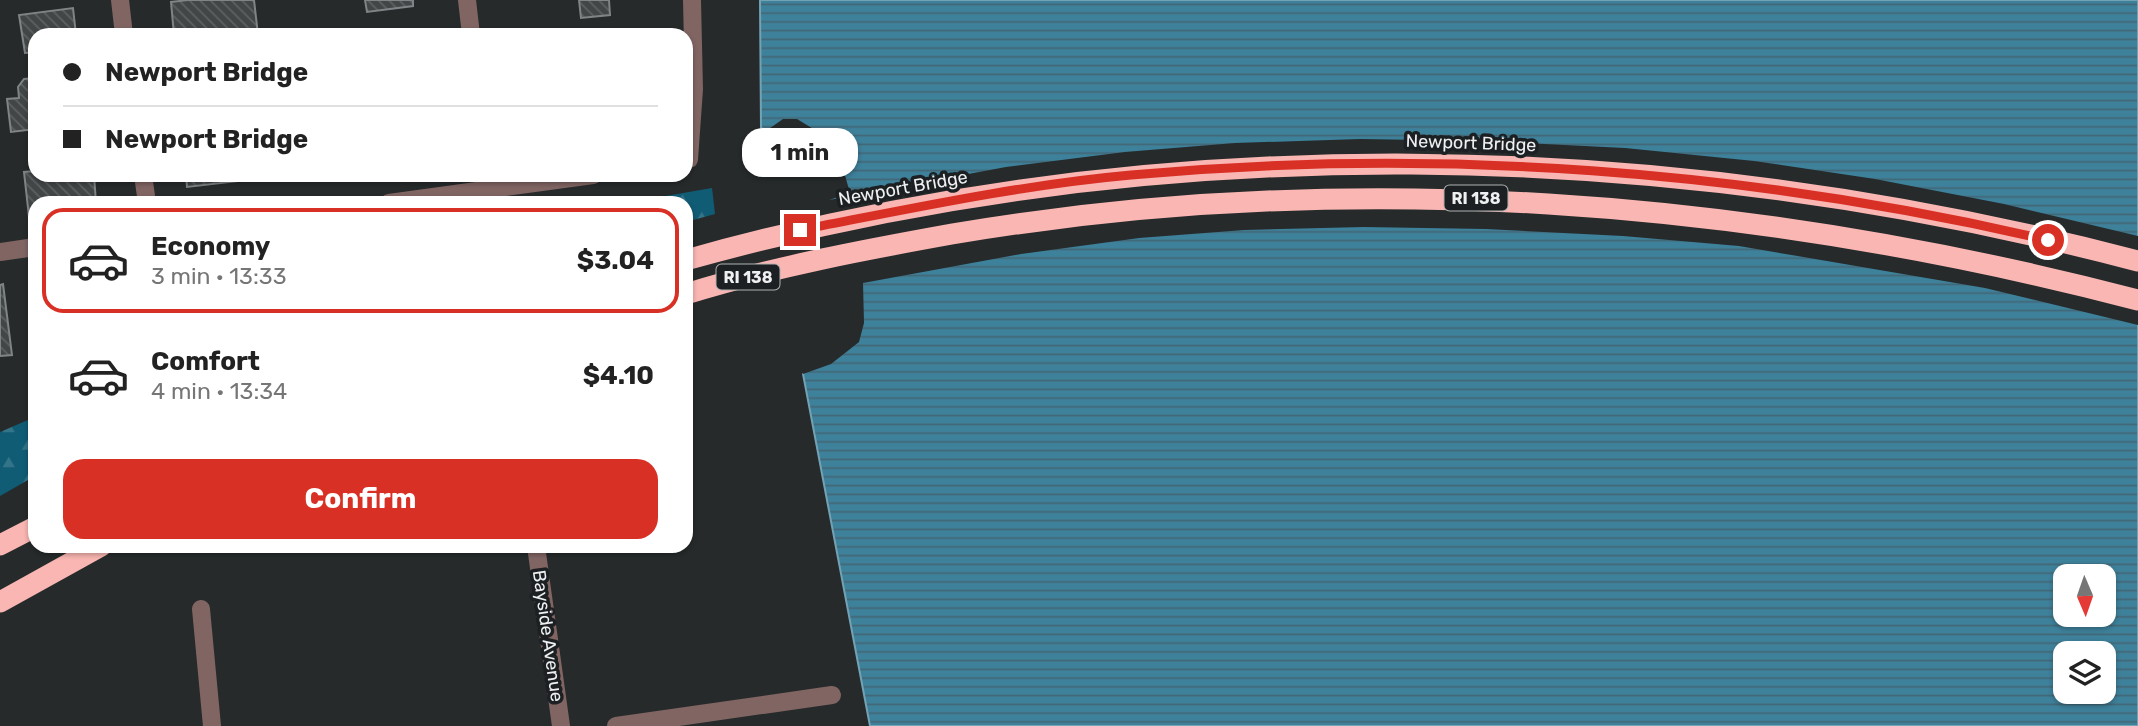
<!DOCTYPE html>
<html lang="en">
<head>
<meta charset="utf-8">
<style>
  body { margin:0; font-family:Rubik,sans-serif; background:#f2f2f2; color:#222; height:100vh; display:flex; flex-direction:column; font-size:26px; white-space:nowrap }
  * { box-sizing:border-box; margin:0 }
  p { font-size:23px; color:#767676 }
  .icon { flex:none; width:38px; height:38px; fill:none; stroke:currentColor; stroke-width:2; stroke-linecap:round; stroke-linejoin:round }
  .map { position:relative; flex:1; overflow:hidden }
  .drawer { position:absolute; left:28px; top:196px; width:665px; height:357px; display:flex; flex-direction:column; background:#fff; border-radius:21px; box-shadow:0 2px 5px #0004 }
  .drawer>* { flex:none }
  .top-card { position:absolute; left:28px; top:28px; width:665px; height:154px; border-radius:21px; box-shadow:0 2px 5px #0004; display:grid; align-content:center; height:154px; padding:0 35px; background:#fff }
  .needle { width:46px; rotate:178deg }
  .controls { position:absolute; left:2053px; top:564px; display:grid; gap:14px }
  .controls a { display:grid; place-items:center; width:63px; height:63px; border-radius:14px; background:#fff; box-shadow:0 2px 5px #0004; font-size:35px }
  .end { position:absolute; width:32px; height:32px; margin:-16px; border:9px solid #d93025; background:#fff; box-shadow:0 0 0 4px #fff }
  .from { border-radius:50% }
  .bubble { position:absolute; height:49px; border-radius:21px; background:#fff; box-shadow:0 2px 5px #0004; font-size:23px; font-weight:700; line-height:49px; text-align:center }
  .top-card b { display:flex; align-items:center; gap:24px; height:66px; font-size:26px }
  .top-card b+b { border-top:2px solid #e0e0e0 }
  .top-card i { width:18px; height:18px; background:#222 }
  ul { padding:12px 0 0; list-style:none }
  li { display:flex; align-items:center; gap:21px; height:105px; margin:0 14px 10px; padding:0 21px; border:4px solid transparent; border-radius:21px }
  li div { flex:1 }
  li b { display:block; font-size:26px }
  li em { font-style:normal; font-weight:700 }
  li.selected { border-color:#d93025 }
  li>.icon { width:63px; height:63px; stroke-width:1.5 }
  .action { display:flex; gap:14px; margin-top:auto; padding:14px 35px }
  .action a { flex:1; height:80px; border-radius:21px; background:#d93025; color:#fff; font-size:28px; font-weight:700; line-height:80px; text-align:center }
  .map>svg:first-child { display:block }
</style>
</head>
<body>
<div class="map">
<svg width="2138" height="726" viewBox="0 0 2138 726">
  <defs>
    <pattern id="forest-firs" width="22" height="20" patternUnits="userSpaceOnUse" patternTransform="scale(1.75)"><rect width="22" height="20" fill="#105c74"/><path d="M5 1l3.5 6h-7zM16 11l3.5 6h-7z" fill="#337488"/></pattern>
    <pattern id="water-rules" width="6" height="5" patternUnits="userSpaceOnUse" patternTransform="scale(1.75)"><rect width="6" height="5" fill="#3e819b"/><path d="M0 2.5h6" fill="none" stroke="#426776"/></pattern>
    <pattern id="building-back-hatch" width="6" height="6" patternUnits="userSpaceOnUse" patternTransform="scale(1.75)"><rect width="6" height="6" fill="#424647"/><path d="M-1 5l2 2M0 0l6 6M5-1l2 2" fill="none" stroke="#5e6162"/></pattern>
  </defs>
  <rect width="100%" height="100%" fill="#262a2b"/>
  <g fill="url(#forest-firs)">
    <polygon points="712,188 715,214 686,222 686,203 625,203"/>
    <polygon points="35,417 35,476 0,496 0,432"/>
  </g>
  <path fill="url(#water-rules)" stroke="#73a2b5" stroke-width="2" fill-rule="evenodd" d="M760 0H2138V726H870L803 374 833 320 837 290 819 162 789 141 761 128ZM2065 576H2104V614H2065ZM2065 653H2104V691H2065Z"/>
  <polygon fill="#262a2b" points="783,119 797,119 815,130 844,172 850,193 829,200 1006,167 1125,152 1235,143 1360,139 1485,141 1625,148 1754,161 1875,179 2004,204 2138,236 2138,325 1985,288 1739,246 1623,236 1486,229 1364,227 1244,230 1139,238 1021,254 863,283 864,323 859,342 831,364 803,374 801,371 829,319 834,290 816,164 788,144 763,133"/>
  <g fill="url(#building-back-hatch)" stroke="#7f8486" stroke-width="2">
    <polygon points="188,0 254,0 258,35 174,35 171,2"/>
    <polygon points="365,0 413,0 413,6 367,12"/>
    <polygon points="579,0 609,0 610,15 581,18"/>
    <polygon points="73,8 76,35 35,35 35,52 25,53 19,15"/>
    <polygon points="413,30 414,35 367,35 367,34"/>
    <polygon points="35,78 35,129 11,132 7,99 19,98 18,87 24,79"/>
    <polygon points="35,171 35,175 94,175 96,203 35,203 35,217 29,217 24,172"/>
    <polygon points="186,175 238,175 239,181 187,187"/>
    <polygon points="3,284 12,355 0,356 0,285"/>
    <polygon points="35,315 35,352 33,353 30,316"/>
  </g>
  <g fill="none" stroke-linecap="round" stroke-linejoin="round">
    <g stroke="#806563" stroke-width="18">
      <polyline points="120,0 124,35"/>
      <polyline points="467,0 471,35"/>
      <polyline points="686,160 689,159 694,89 692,0"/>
      <polyline points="143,175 147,203"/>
      <polyline points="389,203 593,175"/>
      <polyline points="0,252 35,247"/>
      <polyline points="536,546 561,726"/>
      <polyline points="201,609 212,726"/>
      <polyline points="616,726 832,695"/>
    </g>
    <g stroke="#f9b6b2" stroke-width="21">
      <path d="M686 260C1159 127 1664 137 2138 261"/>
      <path d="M686 294C773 267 863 250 952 234 1348 167 1751 199 2138 300"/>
      <polyline points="0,545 35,527"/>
      <polyline points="0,602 101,546"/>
    </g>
  </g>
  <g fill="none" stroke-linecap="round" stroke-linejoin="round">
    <path stroke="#d93025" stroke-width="9" d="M800 230C909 209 1020 185 1131 175 1438 147 1748 170 2048 240"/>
  </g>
  <g text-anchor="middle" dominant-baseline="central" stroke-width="7" stroke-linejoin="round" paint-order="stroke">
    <g fill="#1d2022" stroke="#afb2b3" stroke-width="2">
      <rect x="1444.5" y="185.5" width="63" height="25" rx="5"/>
      <rect x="716.5" y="264.5" width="63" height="25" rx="5"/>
    </g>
    <g font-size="16" font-weight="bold" fill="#eef0f1">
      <text x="1476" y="198">RI 138</text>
      <text x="748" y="277">RI 138</text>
    </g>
    <g font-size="18" fill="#eef0f1" stroke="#1d2022">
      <text transform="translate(1471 143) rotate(2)">Newport Bridge</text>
      <text transform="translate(903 188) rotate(-10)">Newport Bridge</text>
      <text transform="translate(548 636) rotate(82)">Bayside Avenue</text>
    </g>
  </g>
</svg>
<div class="controls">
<a><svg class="needle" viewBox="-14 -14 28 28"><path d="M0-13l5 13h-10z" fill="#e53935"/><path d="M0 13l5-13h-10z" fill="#767676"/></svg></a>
<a><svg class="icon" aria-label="layers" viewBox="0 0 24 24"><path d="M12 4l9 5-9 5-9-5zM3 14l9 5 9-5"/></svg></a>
</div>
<i class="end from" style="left:2048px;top:240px"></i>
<i class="end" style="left:800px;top:230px"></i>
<div class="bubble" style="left:742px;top:128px;width:116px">1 min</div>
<div class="top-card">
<b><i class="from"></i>Newport Bridge</b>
<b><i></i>Newport Bridge</b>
</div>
<section class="drawer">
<ul>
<li class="selected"><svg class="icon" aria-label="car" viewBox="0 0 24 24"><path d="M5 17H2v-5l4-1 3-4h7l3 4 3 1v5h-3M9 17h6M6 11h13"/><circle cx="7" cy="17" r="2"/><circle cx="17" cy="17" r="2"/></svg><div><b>Economy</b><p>3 min · 13:33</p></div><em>$3.04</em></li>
<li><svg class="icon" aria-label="car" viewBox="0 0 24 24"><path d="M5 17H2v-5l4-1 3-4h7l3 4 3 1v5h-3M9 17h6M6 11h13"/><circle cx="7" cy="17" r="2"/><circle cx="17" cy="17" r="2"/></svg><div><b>Comfort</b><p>4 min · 13:34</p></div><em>$4.10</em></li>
</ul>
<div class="action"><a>Confirm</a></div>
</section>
</div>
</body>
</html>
